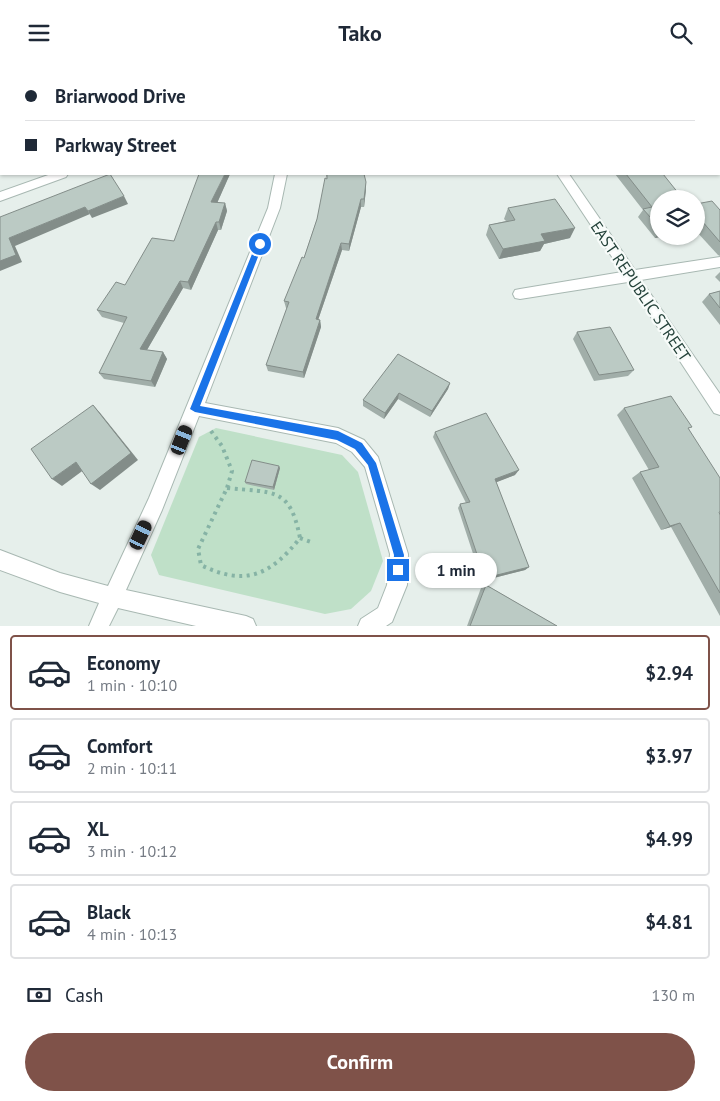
<!DOCTYPE html>
<html lang="en">
<head>
<meta charset="utf-8">
<style>
  body { margin:0; font-family:"PT Sans",sans-serif; background:#f2f2f3; color:#1f2937; height:100vh; display:flex; flex-direction:column; font-size:19px; white-space:nowrap }
  * { box-sizing:border-box; margin:0 }
  p { font-size:16px; color:#747a83 }
  .icon { flex:none; width:28px; height:28px; fill:none; stroke:currentColor; stroke-width:2; stroke-linecap:round; stroke-linejoin:round }
  .map { position:relative; height:561px; overflow:hidden }
  .drawer { display:flex; flex-direction:column; background:#fff; flex:1 }
  .drawer>* { flex:none }
  .banner { position:absolute; left:0px; top:0px; width:720px; height:110px; box-shadow:0 1px 4px #0004; display:grid; align-content:center; height:110px; padding:0 25px; background:#fff }
  .controls { position:absolute; left:650px; top:125px; display:grid; gap:10px }
  .controls a { display:grid; place-items:center; width:55px; height:55px; border-radius:50%; background:#fff; box-shadow:0 1px 4px #0004; font-size:25px }
  .end { position:absolute; width:22px; height:22px; margin:-11px; border:6px solid #1a73e8; background:#fff; box-shadow:0 0 0 2px #fff }
  .from { border-radius:50% }
  .bubble { position:absolute; height:35px; border-radius:18px; background:#fff; box-shadow:0 1px 4px #0004; font-size:16px; font-weight:700; line-height:35px; text-align:center }
  .car { position:absolute; width:15px; height:30px; margin:-15px -8px; border-radius:6px; box-shadow:0 0 4px 1px #0007; background:linear-gradient(#222 24%,#8ab4d8 0 40%,#222 0 76%,#8ab4d8 0 86%,#222 0) }
  .banner b { display:flex; align-items:center; gap:18px; height:48px; font-size:19px }
  .banner b+b { border-top:1px solid #e0e1e3 }
  .banner i { width:12px; height:12px; background:#1f2937 }
  ul { padding:9px 0 0; list-style:none }
  li { display:flex; align-items:center; gap:15px; height:75px; margin:0 10px 8px; padding:0 15px; border:2px solid #e0e1e3; border-radius:5px }
  li div { flex:1 }
  li b { display:block; font-size:19px }
  li em { font-style:normal; font-weight:700 }
  li.selected { border-color:#7f5249 }
  li>.icon { width:45px; height:45px; stroke-width:1.5 }
  .pay { display:flex; align-items:center; gap:12px; height:55px; padding:0 25px; font-size:19px }
  .pay p { margin-inline-start:auto }
  .primary-button { display:flex; gap:10px; margin-top:auto; padding:10px 25px }
  .primary-button a { flex:1; height:58px; border-radius:30px; background:#7f5249; color:#fff; font-size:20px; font-weight:700; line-height:58px; text-align:center }
  header { display:flex; justify-content:space-between; align-items:center; height:65px; padding:0 25px; background:#fff; font-size:22px; font-weight:700 }
  .map>svg:first-child { display:block }
</style>
</head>
<body>
<header><svg class="icon" aria-label="menu" viewBox="0 0 24 24"><path d="M4 6h16M4 12h16M4 18h16"/></svg>Tako<svg class="icon" aria-label="search" viewBox="0 0 24 24"><circle cx="10" cy="10" r="6"/><path d="M15 15l6 6"/></svg></header>
<div class="map">
<svg width="720" height="561" viewBox="0 0 720 561">
  <rect width="100%" height="100%" fill="#e6efeb"/>
  <polygon fill="#bfe0c8" points="216,363 342,390 358,407 383,496 371,526 351,544 325,549 159,510 151,490 199,372"/>
  <g fill="none" stroke-linecap="round" stroke-linejoin="round">
    <defs>
      <g id="minor">
        <polygon points="256,0 266,0 267,1 257,1"/>
        <polygon points="487,0 497,0 498,1 488,1"/>
        <polygon points="679,0 690,0 691,1 680,1"/>
        <rect x="719" y="31" width="1" height="8"/>
        <polygon points="0,78 1,79 1,88 0,87"/>
        <polygon points="51,109 68,109 66,112 0,136 0,127"/>
        <polygon points="275,109 287,109 280,143 205,338 338,363 364,375 378,392 408,489 407,520 392,557 386,561 358,561 361,554 378,543 387,520 390,489 365,402 352,387 336,378 199,351 162,445 126,525 246,551 253,554 256,561 196,561 118,543 109,561 89,561 99,538 60,527 0,505 0,485 60,508 108,521 149,433 268,143"/>
        <polygon points="557,109 569,109 635,205 720,192 720,202 641,215 720,329 720,350 714,348 628,217 520,234 515,233 513,229 515,225 520,224 622,207"/>
      </g>
    </defs>
    <use href="#minor" stroke="#a8b8b2" stroke-width="2"/>
    <g stroke="#86b3a5" stroke-width="4" stroke-dasharray="3 4.5" stroke-linecap="butt">
      <polyline points="211,366 222,381 232,406 227,423"/>
      <path d="M227 423C273 428 290 421 300 473 271 510 245 522 201 500L198 484Z"/>
      <polyline points="300,473 311,477"/>
    </g>
    <use href="#minor" fill="#fff" fill-rule="evenodd"/>
  </g>
  <g fill="#a1aea9">
    <polygon points="552,0 593,0 594,1 553,1"/>
    <polygon points="230,109 217,138 225,138 227,146 221,165 218,165 191,225 183,223 147,285 163,287 167,294 155,322 104,314 99,308 124,258 102,252 97,245 174,176"/>
    <polygon points="326,109 364,109 366,117 366,124 364,142 361,142 349,186 342,185 318,255 320,255 321,262 304,313 268,306 266,300 287,243 286,243 284,236 304,193 317,154 327,114"/>
    <polygon points="615,109 663,109 659,134 659,171 665,171 655,173 638,152 643,145"/>
    <polygon points="696,139 720,145 720,191 718,190 696,166"/>
    <polygon points="508,143 570,173 544,179 540,186 499,194 486,170 489,160 506,156 504,154"/>
    <polygon points="720,207 720,217 715,212"/>
    <polygon points="720,226 720,260 702,237 709,229"/>
    <polygon points="577,267 634,305 628,311 594,316 573,274"/>
    <polygon points="450,318 448,324 430,352 398,334 384,354 363,341 363,335"/>
    <polygon points="624,343 689,364 720,450 720,551 671,462 661,465 632,413 640,407 649,405 617,350"/>
    <polygon points="435,367 515,410 496,417 529,502 525,505 482,516 458,443 460,439 466,438 433,372"/>
    <polygon points="280,403 274,425 246,419 245,417"/>
    <polygon points="486,520 557,561 467,561 481,523"/>
  </g>
  <g fill="#838d89">
    <polygon points="225,109 230,109 214,145 211,137"/>
    <polygon points="366,117 366,124 364,142 364,134"/>
    <polygon points="124,131 128,139 92,153 88,146"/>
    <polygon points="361,134 361,142 349,186 349,179"/>
    <polygon points="225,138 227,146 221,165 219,157"/>
    <polygon points="85,142 90,149 15,181 22,197 0,206 0,196 9,173"/>
    <polygon points="702,156 696,164 696,157"/>
    <polygon points="216,157 218,165 191,225 188,217"/>
    <polygon points="575,163 570,173 544,179 540,186 499,194 503,184 541,169"/>
    <polygon points="659,168 659,171 665,171 655,173"/>
    <polygon points="341,178 342,185 316,261 316,254"/>
    <polygon points="180,216 183,223 144,290 140,284"/>
    <polygon points="320,255 321,262 304,313 303,307"/>
    <polygon points="163,287 167,294 155,322 151,316"/>
    <polygon points="450,318 448,324 430,352 432,346"/>
    <polygon points="399,328 398,334 384,354 385,348"/>
    <polygon points="93,340 101,349 138,395 100,425 91,419"/>
    <polygon points="76,397 85,404 62,421 52,414"/>
    <polygon points="279,401 280,403 274,425 273,422"/>
    <polygon points="519,405 515,410 492,419 495,414"/>
    <polygon points="680,458 671,462 661,465 670,461"/>
    <polygon points="529,502 525,505 482,516 485,513"/>
  </g>
  <g fill="#bbcac4" stroke="#838d89">
    <polygon points="307,0 352,0 353,1 308,1"/>
    <polygon points="561,0 593,0 594,1 562,1"/>
    <polygon points="1,16 1,30 0,29 0,17"/>
    <polygon points="719,65 720,66 720,81 719,81"/>
    <polygon points="110,109 124,131 88,146 85,142 9,173 16,190 0,196 0,152"/>
    <polygon points="199,109 225,109 211,137 225,138 219,157 216,157 188,217 180,216 140,284 163,287 151,316 99,308 127,252 97,245 116,217 125,220 152,173 174,176"/>
    <polygon points="327,109 364,109 366,117 364,134 361,134 349,179 341,178 316,254 320,255 303,307 266,300 289,237 284,236 302,192 304,193 317,154 325,113 327,114"/>
    <polygon points="626,109 663,109 683,134 659,134 659,162 643,144 652,142"/>
    <polygon points="555,134 575,163 541,169 545,176 503,184 489,160 515,155 508,143"/>
    <polygon points="712,136 720,145 720,177 702,156 696,157 696,139"/>
    <polygon points="720,226 720,243 709,229"/>
    <polygon points="610,262 634,305 599,310 577,267"/>
    <polygon points="398,289 450,318 432,346 399,328 385,348 363,335"/>
    <polygon points="671,331 692,362 688,363 720,413 720,447 719,447 720,450 720,528 680,458 670,461 640,407 659,402 624,343"/>
    <polygon points="93,340 131,388 91,419 76,397 52,414 31,384"/>
    <polygon points="486,348 519,405 495,414 529,502 485,513 460,439 470,437 435,367"/>
    <polygon points="252,395 279,401 273,422 245,417"/>
    <polygon points="486,520 557,561 470,561"/>
  </g>
  <polygon fill="#1a73e8" points="260,177 263,179 200,341 338,366 362,378 376,398 404,490 402,508 398,510 393,505 394,490 368,400 355,384 337,375 195,347 190,344 256,179"/>
  <g text-anchor="middle" dominant-baseline="central" stroke-width="4.5" stroke-linejoin="round" paint-order="stroke">
    <g font-size="16" fill="#24423a" stroke="#f7fbf9">
      <text transform="translate(641 226) rotate(56)">EAST REPUBLIC STREET</text>
    </g>
  </g>
</svg>
<div class="controls">
<a><svg class="icon" aria-label="layers" viewBox="0 0 24 24"><path d="M12 4l9 5-9 5-9-5zM3 14l9 5 9-5"/></svg></a>
</div>
<i class="end from" style="left:260px;top:179px"></i>
<i class="end" style="left:398px;top:505px"></i>
<div class="bubble" style="left:415px;top:488px;width:82px">1 min</div>
<i class="car" style="left:182px;top:375px;rotate:22deg"></i>
<i class="car" style="left:141px;top:470px;rotate:25deg"></i>
<div class="banner">
<b><i class="from"></i>Briarwood Drive</b>
<b><i></i>Parkway Street</b>
</div>
</div>
<section class="drawer">
<ul>
<li class="selected"><svg class="icon" aria-label="car" viewBox="0 0 24 24"><path d="M5 17H2v-5l4-1 3-4h7l3 4 3 1v5h-3M9 17h6M6 11h13"/><circle cx="7" cy="17" r="2"/><circle cx="17" cy="17" r="2"/></svg><div><b>Economy</b><p>1 min · 10:10</p></div><em>$2.94</em></li>
<li><svg class="icon" aria-label="car" viewBox="0 0 24 24"><path d="M5 17H2v-5l4-1 3-4h7l3 4 3 1v5h-3M9 17h6M6 11h13"/><circle cx="7" cy="17" r="2"/><circle cx="17" cy="17" r="2"/></svg><div><b>Comfort</b><p>2 min · 10:11</p></div><em>$3.97</em></li>
<li><svg class="icon" aria-label="car" viewBox="0 0 24 24"><path d="M5 17H2v-5l4-1 3-4h7l3 4 3 1v5h-3M9 17h6M6 11h13"/><circle cx="7" cy="17" r="2"/><circle cx="17" cy="17" r="2"/></svg><div><b>XL</b><p>3 min · 10:12</p></div><em>$4.99</em></li>
<li><svg class="icon" aria-label="car" viewBox="0 0 24 24"><path d="M5 17H2v-5l4-1 3-4h7l3 4 3 1v5h-3M9 17h6M6 11h13"/><circle cx="7" cy="17" r="2"/><circle cx="17" cy="17" r="2"/></svg><div><b>Black</b><p>4 min · 10:13</p></div><em>$4.81</em></li>
</ul>
<div class="pay"><svg class="icon" aria-label="cash" viewBox="0 0 24 24"><path d="M3 7h18v10H3z"/><circle cx="12" cy="12" r="2"/></svg>Cash<p>130 m</p></div>
<div class="primary-button"><a>Confirm</a></div>
</section>
</body>
</html>
